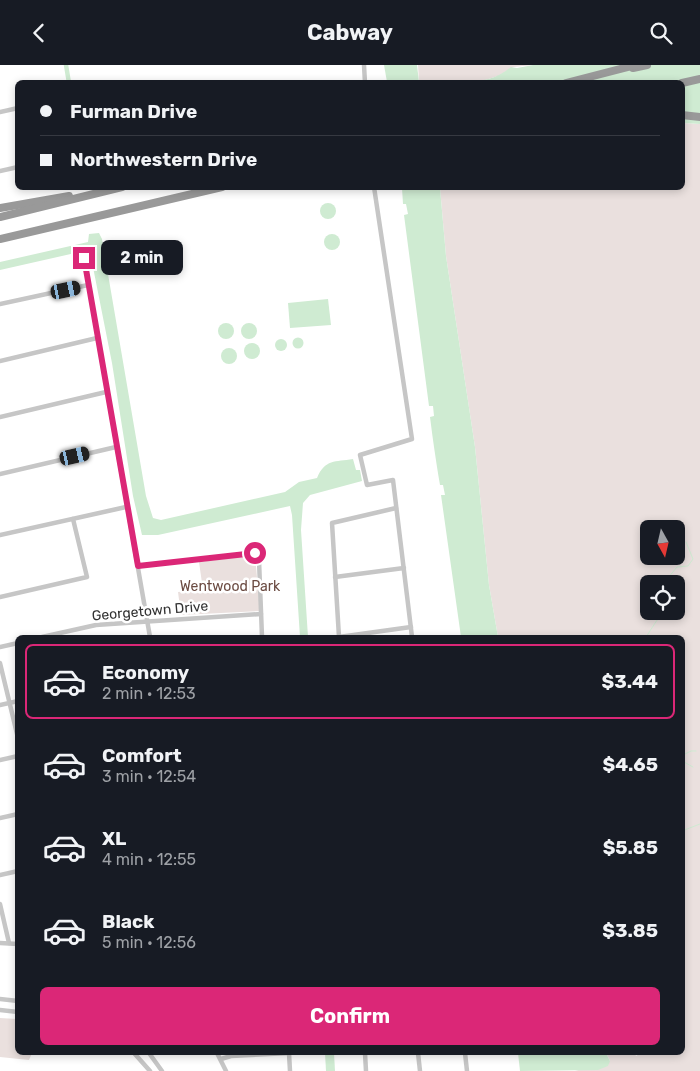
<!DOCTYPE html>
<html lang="en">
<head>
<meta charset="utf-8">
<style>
  body { margin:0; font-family:Rubik,sans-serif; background:#20242c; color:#f1f3f6; height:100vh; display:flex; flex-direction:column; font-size:19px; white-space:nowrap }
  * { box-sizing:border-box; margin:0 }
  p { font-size:16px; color:#9ea1a6 }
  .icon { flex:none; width:28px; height:28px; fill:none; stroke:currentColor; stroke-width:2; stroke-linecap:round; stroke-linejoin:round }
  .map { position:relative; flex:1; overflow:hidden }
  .drawer { position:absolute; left:15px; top:570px; width:670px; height:420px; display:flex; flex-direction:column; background:#171b24; border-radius:8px; box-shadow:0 2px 8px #0003 }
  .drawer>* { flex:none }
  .top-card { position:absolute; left:15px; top:15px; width:670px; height:110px; border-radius:8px; box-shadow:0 2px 8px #0003; display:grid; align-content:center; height:110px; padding:0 25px; background:#171b24 }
  .needle { width:32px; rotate:172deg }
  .fabs { position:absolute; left:640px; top:455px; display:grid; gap:10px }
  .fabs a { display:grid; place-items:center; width:45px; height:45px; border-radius:8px; background:#171b24; box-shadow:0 2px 8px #0003; font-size:25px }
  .end { position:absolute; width:22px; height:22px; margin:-11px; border:6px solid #db2777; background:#fff; box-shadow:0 0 0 2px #fff }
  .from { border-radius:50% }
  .bubble { position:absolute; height:35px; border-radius:8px; background:#171b24; box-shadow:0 2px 8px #0003; font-size:16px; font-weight:700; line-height:35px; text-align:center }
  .car { position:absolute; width:15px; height:30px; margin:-15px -8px; border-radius:6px; box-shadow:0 0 4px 1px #0007; background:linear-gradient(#222 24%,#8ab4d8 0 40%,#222 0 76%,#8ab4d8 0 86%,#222 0) }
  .top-card b { display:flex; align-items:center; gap:18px; height:48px; font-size:19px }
  .top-card b+b { border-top:1px solid #363941 }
  .top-card i { width:12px; height:12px; background:#f1f3f6 }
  ul { padding:9px 0 0; list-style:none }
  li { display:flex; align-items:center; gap:15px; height:75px; margin:0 10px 8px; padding:0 15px; border:2px solid transparent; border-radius:8px }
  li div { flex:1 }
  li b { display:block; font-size:19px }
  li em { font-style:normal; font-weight:700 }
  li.active { border-color:#db2777 }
  li>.icon { width:45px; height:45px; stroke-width:1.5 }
  .button { display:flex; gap:10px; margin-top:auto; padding:10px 25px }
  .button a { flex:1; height:58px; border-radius:8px; background:#db2777; color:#fff; font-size:20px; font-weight:700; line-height:58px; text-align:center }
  header { display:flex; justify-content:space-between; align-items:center; height:65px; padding:0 25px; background:#171b24; font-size:22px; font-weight:700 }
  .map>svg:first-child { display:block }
</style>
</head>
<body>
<header><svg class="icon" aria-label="back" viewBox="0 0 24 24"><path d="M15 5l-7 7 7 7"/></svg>Cabway<svg class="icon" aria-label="search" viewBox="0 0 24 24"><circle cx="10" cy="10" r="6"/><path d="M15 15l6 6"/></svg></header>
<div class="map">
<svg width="700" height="1006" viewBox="0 0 700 1006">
  <rect width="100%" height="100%" fill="#fff"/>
  <g fill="#eae0de" fill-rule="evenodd">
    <polygon points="418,0 533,0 513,2 501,10 482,16 437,15 436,18 419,17"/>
    <path d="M683 58 700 59V1006H575L610 996 606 988H631L637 991 638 988H682V572H498L489 520 475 382 446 191 440 123 682 122ZM649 464H676V491H649ZM649 519H676V546H649Z"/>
    <polygon points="255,490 260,546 181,550 178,527 203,525 199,497"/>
    <polygon points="0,953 17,954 18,988 32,988 29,995 0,992"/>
  </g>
  <g fill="#cfebd2">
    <polygon points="384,0 417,0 419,17 387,17"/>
    <path d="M533 0H700V59L683 58 682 18H436L437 15C464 16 489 21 511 2L517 3Z"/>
    <path d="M402 123H440L446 191 475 382 489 520 498 572H461L441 430H445L443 420H440C436 396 433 376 430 352L434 351 433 341H429L404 150 408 149 406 139H403Z"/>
    <circle cx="328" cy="146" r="8"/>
    <path d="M99 168 102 174 146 431 153 453 161 455 285 427 299 417 317 413C325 394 335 397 353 394L356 405H360L362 416 310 430 303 438 301 465 308 572H300L292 450 290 441 158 470H142L133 431 112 298 90 187 84 186 0 205V197L88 177 89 169Z"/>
    <circle cx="332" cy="177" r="8"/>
    <polygon points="328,234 331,260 290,263 288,238"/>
    <circle cx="249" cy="266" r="8"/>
    <circle cx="226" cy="266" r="8"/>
    <circle cx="298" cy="278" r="5.5"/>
    <circle cx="281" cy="280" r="6"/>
    <circle cx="252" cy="286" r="8"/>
    <circle cx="229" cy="291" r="8"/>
    <polygon points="325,988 334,988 335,1006 326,1006"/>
    <polygon points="518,988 606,988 610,996 608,1001 598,1005 520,1006"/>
  </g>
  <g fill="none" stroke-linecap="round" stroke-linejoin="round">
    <g stroke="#cfebd2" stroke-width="1">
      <polyline points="663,519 677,502 688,501 693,494 686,477"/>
      <polyline points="646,572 663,546"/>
      <polyline points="683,690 691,686 696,686"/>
      <polyline points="683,691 684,697 693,702"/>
      <polyline points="682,766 700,759"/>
    </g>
    <polyline stroke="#cfebd2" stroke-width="4.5" points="66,0 69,18"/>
    <g stroke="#c6c6c6" stroke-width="4.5">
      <polyline points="364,0 365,18"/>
      <polyline points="0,47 18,43"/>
      <polyline points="0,106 18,102"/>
      <polyline points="374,122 412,374 360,390 367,420 393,415 412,572"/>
      <polyline points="84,193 150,572"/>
      <polyline points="0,239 88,220"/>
      <polyline points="0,296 97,273"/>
      <polyline points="0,352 106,327"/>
      <polyline points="0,409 116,382"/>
      <polyline points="396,443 332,458 339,572 411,562"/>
      <polyline points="0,470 126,442"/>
      <polyline points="138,501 255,488 259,495 262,572"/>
      <polyline points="335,512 404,503"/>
      <polyline points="0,532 87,512 73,454"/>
      <polyline points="42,572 96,560 261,549"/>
      <polyline points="0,582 18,578"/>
      <polyline points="0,598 18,673"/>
      <polyline points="0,640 18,636"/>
      <polyline points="0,695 18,691"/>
      <polyline points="0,753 18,749"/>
      <polyline points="0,810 18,806"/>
      <polyline points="0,839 9,878"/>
      <polyline points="0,878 18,879"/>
      <polyline points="0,934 18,936"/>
      <polyline points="0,945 18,947"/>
      <polyline points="134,988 150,1006"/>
      <polyline points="149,988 162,1006"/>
      <polyline points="217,988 226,1006"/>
      <polyline points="289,988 290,1006"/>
      <polyline points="365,988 366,1006"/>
      <polyline points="418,988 420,1006"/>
      <polyline points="465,988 467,1006"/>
      <polyline points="221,994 231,991 289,988"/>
    </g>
    <g stroke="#999" stroke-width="8">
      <polyline points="633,3 647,0"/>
      <polyline points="566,18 636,0"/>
      <polyline points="682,18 700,14"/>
      <polyline points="682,50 700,52"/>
      <polyline points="0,143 69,131"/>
      <polyline points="0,152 122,122"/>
      <polyline points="0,174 222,122"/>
    </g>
  </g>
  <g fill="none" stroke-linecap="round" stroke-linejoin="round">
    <polyline stroke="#db2777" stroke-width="6" points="84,193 138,501 255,488"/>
  </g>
  <g text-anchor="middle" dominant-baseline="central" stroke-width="5" stroke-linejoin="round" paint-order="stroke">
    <g font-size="14" fill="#6b4b42" stroke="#fff">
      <text x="230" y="521">Wentwood Park</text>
    </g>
    <g font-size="14" fill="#323232" stroke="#fff">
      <text transform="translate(150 546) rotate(-5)">Georgetown Drive</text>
    </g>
  </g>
</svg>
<div class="fabs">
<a><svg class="needle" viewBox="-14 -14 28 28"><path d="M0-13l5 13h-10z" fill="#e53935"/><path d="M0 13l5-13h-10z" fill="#9ea1a6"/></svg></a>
<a><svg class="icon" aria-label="locate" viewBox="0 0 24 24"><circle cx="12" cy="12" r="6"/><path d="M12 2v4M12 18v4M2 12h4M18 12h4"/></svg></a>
</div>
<i class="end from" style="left:255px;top:488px"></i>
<i class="end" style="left:84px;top:193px"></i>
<div class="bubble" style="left:101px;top:175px;width:82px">2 min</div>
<i class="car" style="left:66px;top:225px;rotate:78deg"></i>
<i class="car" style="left:75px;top:391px;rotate:77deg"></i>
<div class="top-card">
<b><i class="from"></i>Furman Drive</b>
<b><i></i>Northwestern Drive</b>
</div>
<section class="drawer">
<ul>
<li class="active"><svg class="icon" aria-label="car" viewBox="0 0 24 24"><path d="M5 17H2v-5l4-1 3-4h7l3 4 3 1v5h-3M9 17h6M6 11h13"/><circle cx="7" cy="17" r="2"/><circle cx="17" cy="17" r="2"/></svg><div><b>Economy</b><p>2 min · 12:53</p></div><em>$3.44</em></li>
<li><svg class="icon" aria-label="car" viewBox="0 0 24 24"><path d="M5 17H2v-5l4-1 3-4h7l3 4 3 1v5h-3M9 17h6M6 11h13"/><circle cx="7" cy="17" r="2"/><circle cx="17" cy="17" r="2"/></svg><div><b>Comfort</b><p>3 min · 12:54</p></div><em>$4.65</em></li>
<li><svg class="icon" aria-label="car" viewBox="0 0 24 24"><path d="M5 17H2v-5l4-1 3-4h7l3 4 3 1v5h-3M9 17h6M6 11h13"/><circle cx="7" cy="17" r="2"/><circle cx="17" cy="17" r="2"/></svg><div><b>XL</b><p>4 min · 12:55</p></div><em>$5.85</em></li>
<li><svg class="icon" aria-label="car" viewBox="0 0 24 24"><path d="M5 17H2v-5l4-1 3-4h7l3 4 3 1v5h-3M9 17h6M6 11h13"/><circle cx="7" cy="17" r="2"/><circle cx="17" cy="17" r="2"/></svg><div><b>Black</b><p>5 min · 12:56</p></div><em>$3.85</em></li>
</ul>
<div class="button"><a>Confirm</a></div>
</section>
</div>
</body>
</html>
